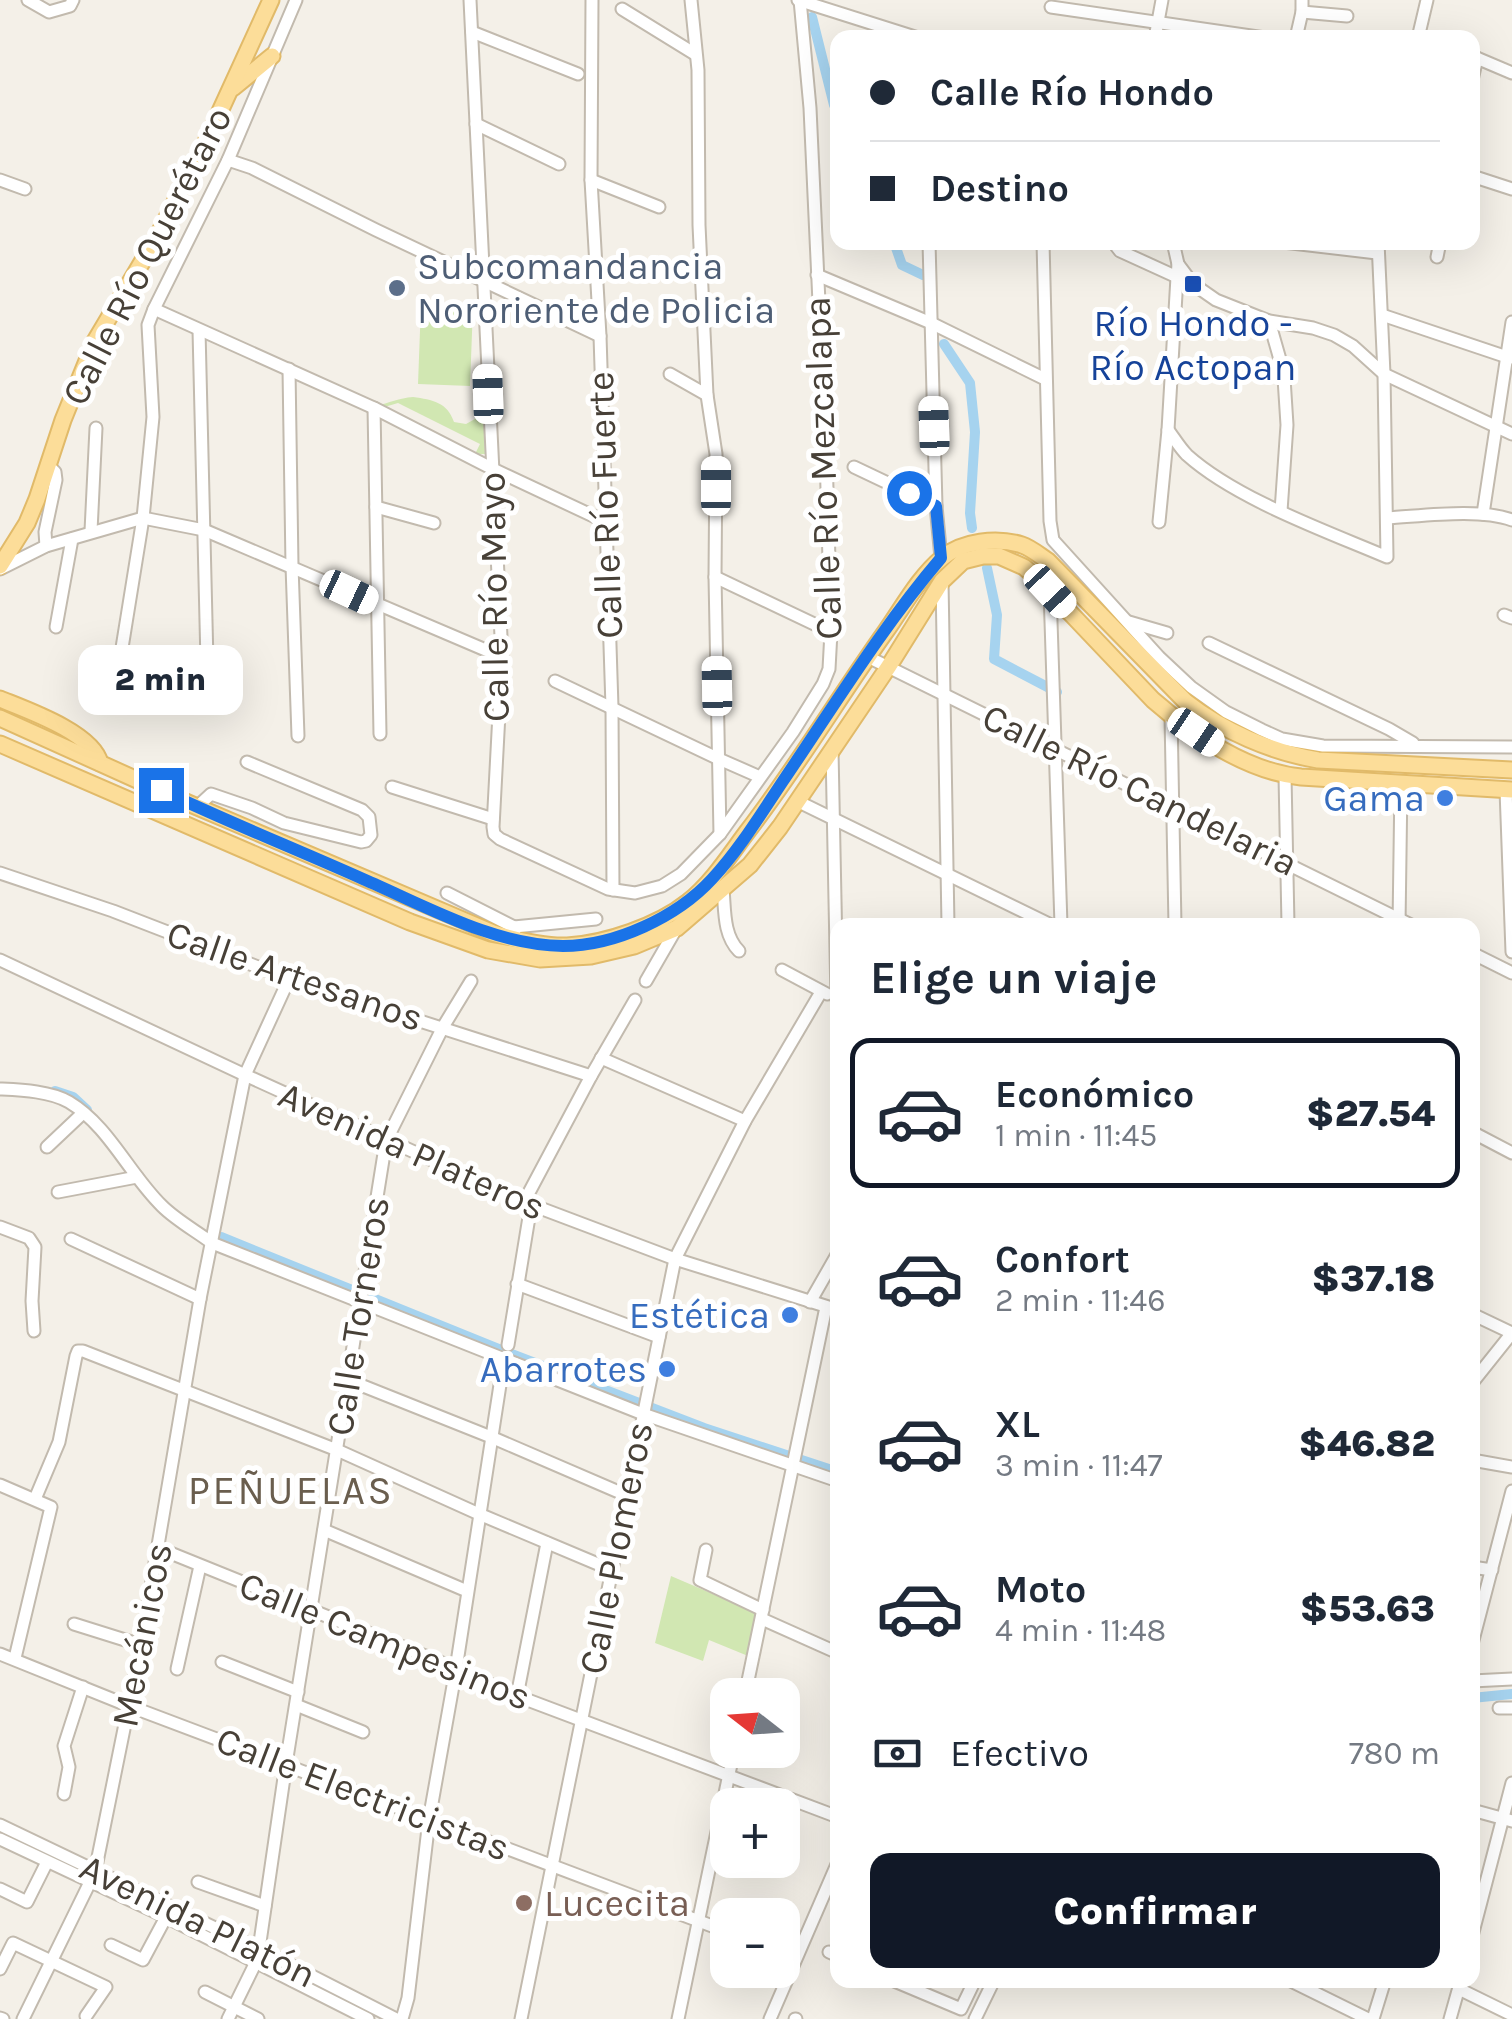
<!DOCTYPE html>
<html lang="es">
<head>
<meta charset="utf-8">
<style>
  body { margin:0; font-family:Karla,sans-serif; background:#f2f2f3; color:#1f2937; height:100vh; display:flex; flex-direction:column; font-size:38px; white-space:nowrap }
  * { box-sizing:border-box; margin:0 }
  p { font-size:32px; color:#747a83 }
  .icon { flex:none; width:55px; height:55px; fill:none; stroke:currentColor; stroke-width:2; stroke-linecap:round; stroke-linejoin:round }
  .map { position:relative; flex:1; overflow:hidden }
  .panel { position:absolute; left:830px; top:918px; width:650px; height:1070px; display:flex; flex-direction:column; background:#fff; border-radius:20px; box-shadow:0 10px 40px #0002 }
  .panel>* { flex:none }
  .hud { position:absolute; left:830px; top:30px; width:650px; height:220px; border-radius:20px; box-shadow:0 10px 40px #0002; display:grid; align-content:center; height:220px; padding:0 40px; background:#fff }
  .needle { width:65px; rotate:287deg }
  .buttons { position:absolute; left:710px; top:1678px; display:grid; gap:20px }
  .buttons a { display:grid; place-items:center; width:90px; height:90px; border-radius:20px; background:#fff; box-shadow:0 10px 40px #0002; font-size:50px }
  .end { position:absolute; width:45px; height:45px; margin:-22px; border:12px solid #1a73e8; background:#fff; box-shadow:0 0 0 5px #fff }
  .from { border-radius:50% }
  .bubble { position:absolute; height:70px; border-radius:20px; background:#fff; box-shadow:0 10px 40px #0002; font-size:32px; font-weight:800; line-height:70px; text-align:center }
  .car { position:absolute; width:30px; height:60px; margin:-30px -15px; border-radius:12px; box-shadow:0 0 8px 2px #0007; background:linear-gradient(#fff 24%,#345 0 40%,#fff 0 76%,#345 0 86%,#fff 0) }
  .hud b { display:flex; align-items:center; gap:35px; height:95px; font-size:38px }
  .hud b+b { border-top:2px solid #e0e1e3 }
  .hud i { width:25px; height:25px; background:#1f2937 }
  ul { padding:0; list-style:none }
  li { display:flex; align-items:center; gap:30px; height:150px; margin:0 20px 15px; padding:0 20px; border:5px solid transparent; border-radius:20px }
  li div { flex:1 }
  li b { display:block; font-size:38px }
  li em { font-style:normal; font-weight:800 }
  li.selected { border-color:#111827 }
  li>.icon { width:90px; height:90px; stroke-width:1.5 }
  h2 { padding:0 40px; font-size:45px; line-height:120px }
  .pay { display:flex; align-items:center; gap:25px; height:110px; padding:0 40px; font-size:38px }
  .pay p { margin-inline-start:auto }
  .action { display:flex; gap:20px; margin-top:auto; padding:20px 40px }
  .action a { flex:1; height:115px; border-radius:20px; background:#111827; color:#fff; font-size:40px; font-weight:800; line-height:115px; text-align:center }
  .map>svg:first-child { display:block }
</style>
</head>
<body>
<div class="map">
<svg width="1512" height="2019" viewBox="0 0 1512 2019">
  <rect width="100%" height="100%" fill="#f4f0e8"/>
  <g fill="#d1e7b2">
    <polygon points="421,304 473,306 470,386 418,384"/>
    <path d="M413 397C433 400 447 402 454 422L466 424 475 419 483 402 485 454H475L480 444 398 403 381 408 376 406C389 403 399 398 413 397Z"/>
    <polygon points="671,1576 762,1615 753,1658 709,1640 703,1661 655,1643"/>
  </g>
  <g fill="none" stroke-linecap="round" stroke-linejoin="round">
    <g stroke="#a6d3ef" stroke-width="10">
      <polyline points="812,17 834,105 838,109"/>
      <polyline points="894,242 902,265 923,275"/>
      <polyline points="944,344 970,383 975,432 970,513 972,528"/>
      <polyline points="987,568 997,615 994,659 1057,692"/>
      <polyline points="55,1091 73,1097 87,1110"/>
      <polyline points="221,1237 352,1290"/>
      <polyline points="370,1297 496,1348 704,1428 838,1472"/>
      <polyline points="1472,1698 1512,1694"/>
    </g>
    <defs>
      <g id="minor">
        <polyline points="28,0 49,12 70,6 73,0"/>
        <polyline points="470,0 502,657 493,827 494,834 500,839 608,889 635,893 662,886 681,874 720,834 793,732 823,684 829,669 831,632 826,454 810,108 800,0"/>
        <polyline points="592,0 591,180 600,336 612,707 613,890"/>
        <polyline points="691,0 698,70 699,225 707,395 716,454 715,577 720,834"/>
        <polyline points="798,0 918,38"/>
        <polyline points="1051,7 1265,38"/>
        <polyline points="622,9 695,54"/>
        <polyline points="1302,12 1347,16"/>
        <polyline points="472,32 578,74"/>
        <polyline points="1155,38 1162,0"/>
        <polyline points="1296,38 1302,12 1302,0"/>
        <polyline points="1418,38 1427,0"/>
        <polyline points="1472,56 1512,73"/>
        <polyline points="1472,80 1477,58"/>
        <polyline points="476,124 559,164"/>
        <polyline points="228,160 252,168 376,230 600,336"/>
        <polyline points="1472,176 1512,189"/>
        <polyline points="0,180 25,189"/>
        <polyline points="591,180 659,207"/>
        <polyline points="929,242 936,506 941,558"/>
        <polyline points="1043,242 1050,521 1053,540 1159,657 1191,687 1226,712 1262,730 1282,739 1323,746 1512,747"/>
        <polyline points="1113,242 1120,251 1177,277"/>
        <polyline points="1283,242 1377,253"/>
        <polyline points="1437,257 1440,242"/>
        <polyline points="1178,264 1193,284 1216,300 1269,321 1313,328 1334,335 1353,346 1384,374 1512,434"/>
        <polyline points="817,275 931,323 1045,379"/>
        <polyline points="154,309 374,408 493,469 606,522"/>
        <polyline points="1382,315 1510,358"/>
        <polyline points="1269,321 1281,363"/>
        <polyline points="199,330 208,704"/>
        <polyline points="289,369 292,566 298,736"/>
        <polyline points="670,374 707,395"/>
        <polyline points="374,408 380,734"/>
        <path d="M1168 430C1174 438 1180 448 1187 455 1236 499 1326 531 1387 557L1384 374 1378 242"/>
        <polyline points="854,467 936,506"/>
        <polyline points="376,507 434,523"/>
        <polyline points="1281,511 1287,425 1284,378"/>
        <polyline points="1483,514 1512,322"/>
        <path d="M1387 518C1423 516 1479 508 1512 520"/>
        <polyline points="1159,522 1168,430 1177,277 1178,264 1173,242"/>
        <polyline points="91,531 96,428"/>
        <polyline points="46,546 45,532 56,480 55,472 48,465"/>
        <polyline points="0,569 46,546 143,518 204,530 502,657"/>
        <polyline points="715,577 831,632"/>
        <polyline points="942,581 948,925"/>
        <polyline points="1050,591 1061,925"/>
        <polyline points="1504,615 1512,618"/>
        <polyline points="1129,622 1167,633"/>
        <polyline points="56,627 72,539"/>
        <polyline points="1209,643 1389,729 1413,743"/>
        <polyline points="121,654 143,518 153,417 148,325 154,309 228,160 296,0"/>
        <polyline points="868,657 1411,925"/>
        <polyline points="555,681 719,759 760,777"/>
        <polyline points="1171,716 1175,925"/>
        <polyline points="832,750 837,1000"/>
        <polyline points="1285,776 1288,925"/>
        <polyline points="392,787 493,819"/>
        <polyline points="1512,793 1506,790 1512,952"/>
        <polyline points="797,801 1051,925"/>
        <polyline points="197,807 211,794 252,808 284,823 361,842 366,841 371,835 369,817 362,810 247,762"/>
        <polyline points="0,873 113,911 289,979 591,1076"/>
        <path d="M723 889C725 910 723 935 739 951"/>
        <polyline points="447,893 514,927"/>
        <polyline points="1399,925 1401,783"/>
        <polyline points="515,940 514,927 596,919"/>
        <polyline points="1472,953 1512,973"/>
        <polyline points="0,960 245,1075 524,1202 675,1259 838,1310"/>
        <polyline points="782,970 827,994"/>
        <polyline points="646,981 676,929"/>
        <polyline points="601,1058 745,1121"/>
        <path d="M0 1089C21 1090 50 1091 69 1102 109 1126 129 1174 162 1206 176 1220 196 1231 212 1243L643 1414 838 1481"/>
        <polyline points="1472,1132 1512,1153"/>
        <polyline points="47,1147 83,1113"/>
        <polyline points="58,1192 137,1177"/>
        <polyline points="524,1202 591,1076 635,1000"/>
        <polyline points="0,1227 29,1238 35,1247 32,1301 34,1331"/>
        <polyline points="71,1239 200,1299"/>
        <polyline points="517,1284 659,1337"/>
        <polyline points="810,1302 838,1253"/>
        <polyline points="1472,1314 1512,1333"/>
        <polyline points="508,1345 531,1205"/>
        <polyline points="348,1380 491,1437 628,1496"/>
        <polyline points="1472,1383 1512,1333"/>
        <polyline points="1472,1460 1512,1467"/>
        <polyline points="0,1485 51,1507 15,1658"/>
        <polyline points="35,1499 59,1442 76,1356 78,1351 83,1351 337,1450 479,1514 612,1570"/>
        <polyline points="324,1530 467,1591"/>
        <polyline points="158,1548 440,1662 517,1696 838,1817"/>
        <polyline points="706,1550 700,1580 763,1610"/>
        <polyline points="1472,1567 1492,1570"/>
        <polyline points="762,1619 838,1653"/>
        <polyline points="74,1624 141,1645"/>
        <polyline points="1472,1644 1512,1491"/>
        <polyline points="0,1654 129,1706 728,1932"/>
        <polyline points="222,1662 298,1692"/>
        <polyline points="177,1669 200,1566"/>
        <polyline points="1472,1681 1512,1679"/>
        <polyline points="745,1695 826,1307"/>
        <polyline points="517,1696 547,1543"/>
        <polyline points="296,1705 363,1732"/>
        <polyline points="1499,1708 1512,1708"/>
        <polyline points="64,1794 69,1767 64,1746 83,1687"/>
        <polyline points="1472,1810 1512,1821"/>
        <polyline points="0,1825 259,1949 396,2019"/>
        <polyline points="0,1839 166,1917 368,2019"/>
        <polyline points="198,1882 265,1906"/>
        <polyline points="0,1889 27,1902 47,1862"/>
        <polyline points="1472,1936 1512,1783"/>
        <polyline points="111,1945 143,1960 166,1917"/>
        <polyline points="829,1952 838,1956"/>
        <polyline points="0,1969 13,1943 106,1987 86,2016"/>
        <polyline points="892,1980 961,2009 975,1980"/>
        <polyline points="1289,1980 1368,2019"/>
        <polyline points="1459,1989 1512,2015"/>
        <polyline points="205,1992 258,2019"/>
        <polyline points="0,2018 3,2019"/>
        <polyline points="23,2019 95,1872 141,1645 200,1299 245,1075 289,979"/>
        <polyline points="228,2019 256,1962 259,1949 286,1764 386,1141 443,1027 471,981"/>
        <polyline points="402,2019 408,1998 429,1820 456,1669 504,1359"/>
        <polyline points="521,2019 675,1259 745,1121 821,992"/>
        <polyline points="678,2019 734,1750"/>
        <polyline points="770,2019 838,1862"/>
        <polyline points="795,2019 796,2019"/>
        <polyline points="975,2019 994,1980"/>
        <polyline points="1373,2019 1385,1980"/>
        <polyline points="1450,2019 1461,1980"/>
      </g>
      <g id="major">
        <polyline points="233,88 272,56"/>
        <polyline points="0,566 27,523 37,499 63,420 95,341 157,237 206,142 271,0"/>
        <path d="M0 699C27 710 93 733 100 763"/>
        <path d="M0 718 188 803 493 933C516 940 542 947 567 946 605 944 658 926 688 902 712 883 729 856 747 832 797 767 839 697 886 631 903 607 919 577 942 558 962 541 997 537 1022 545 1031 548 1039 555 1048 561L1186 702C1223 731 1271 752 1318 760L1512 770"/>
        <path d="M0 744 410 922 488 950 540 959 591 956 634 946 677 928 750 865 780 827 889 666 942 581 963 561 983 556H999L1024 567 1037 578 1153 700C1193 735 1248 772 1301 777L1512 790"/>
      </g>
    </defs>
    <use href="#minor" stroke="#c2baae" stroke-width="15"/>
    <use href="#major" stroke="#e1ba69" stroke-width="19"/>
    <use href="#minor" stroke="#fff" stroke-width="11"/>
    <use href="#major" stroke="#fcdd99" stroke-width="15"/>
  </g>
  <g fill="none" stroke-linecap="round" stroke-linejoin="round">
    <path stroke="#1a73e8" stroke-width="12" d="M161 790C228 822 296 849 363 879 426 906 493 945 563 946 615 946 677 917 712 879 739 850 761 814 783 781 834 706 882 627 941 558L936 506 909 493"/>
  </g>
  <rect fill="#1a4fb4" stroke="#fff" stroke-width="4" x="1183" y="274" width="20" height="20" rx="5"/>
  <circle fill="#5c6f8a" stroke="#fff" stroke-width="4" cx="397" cy="288" r="10"/>
  <g fill="#3f7fe0" stroke="#fff" stroke-width="4">
    <circle cx="1445" cy="798" r="10"/>
    <circle cx="790" cy="1315" r="10"/>
    <circle cx="667" cy="1369" r="10"/>
  </g>
  <circle fill="#8d6e63" stroke="#fff" stroke-width="4" cx="524" cy="1903" r="10"/>
  <g text-anchor="middle" dominant-baseline="central" stroke-width="10" stroke-linejoin="round" paint-order="stroke">
    <g font-size="38" fill="#474037" stroke="#fff">
      <text transform="translate(147 256) rotate(-63)">Calle Río Querétaro</text>
      <text transform="translate(823 468) rotate(-92)">Calle Río Mezcalapa</text>
      <text transform="translate(605 505) rotate(-92)">Calle Río Fuerte</text>
      <text transform="translate(494 597) rotate(-91)">Calle Río Mayo</text>
      <text transform="translate(1140 790) rotate(26)">Calle Río Candelaria</text>
      <text transform="translate(295 976) rotate(19)">Calle Artesanos</text>
      <text transform="translate(412 1151) rotate(24)">Avenida Plateros</text>
      <text transform="translate(358 1316) rotate(-81)">Calle Torneros</text>
      <text transform="translate(616 1548) rotate(-79)">Calle Plomeros</text>
      <text transform="translate(142 1635) rotate(-79)">Mecánicos</text>
      <text transform="translate(385 1641) rotate(22)">Calle Campesinos</text>
      <text transform="translate(363 1794) rotate(21)">Calle Electricistas</text>
      <text transform="translate(198 1921) rotate(26)">Avenida Platón</text>
    </g>
    <g font-size="38" fill="#4e5e75" stroke="#fff" text-anchor="start">
      <text x="417" y="266">Subcomandancia<tspan x="417" dy="44">Nororiente de Policia</tspan></text>
    </g>
    <g font-size="38" fill="#164399" stroke="#fff">
      <text x="1193" y="323">Río Hondo -<tspan x="1193" dy="44">Río Actopan</tspan></text>
    </g>
    <g font-size="38" fill="#366cbe" stroke="#fff" text-anchor="end">
      <text x="1425" y="798">Gama</text>
      <text x="770" y="1315">Estética</text>
      <text x="647" y="1369">Abarrotes</text>
    </g>
    <g font-size="38" fill="#785e54" stroke="#fff" text-anchor="start">
      <text x="544" y="1903">Lucecita</text>
    </g>
    <g font-size="40" letter-spacing="2.5" fill="#6a5e4e" stroke="#fff">
      <text x="291" y="1490">PEÑUELAS</text>
    </g>
  </g>
</svg>
<div class="buttons">
<a><svg class="needle" viewBox="-14 -14 28 28"><path d="M0-13l5 13h-10z" fill="#e53935"/><path d="M0 13l5-13h-10z" fill="#747a83"/></svg></a>
<a>+</a>
<a>−</a>
</div>
<i class="end from" style="left:909px;top:493px"></i>
<i class="end" style="left:161px;top:790px"></i>
<div class="bubble" style="left:78px;top:645px;width:165px">2 min</div>
<i class="car" style="left:488px;top:394px;rotate:358deg"></i>
<i class="car" style="left:934px;top:426px;rotate:358deg"></i>
<i class="car" style="left:716px;top:486px;rotate:0deg"></i>
<i class="car" style="left:1050px;top:591px;rotate:137deg"></i>
<i class="car" style="left:349px;top:592px;rotate:115deg"></i>
<i class="car" style="left:717px;top:686px;rotate:359deg"></i>
<i class="car" style="left:1196px;top:732px;rotate:124deg"></i>
<div class="hud">
<b><i class="from"></i>Calle Río Hondo</b>
<b><i></i>Destino</b>
</div>
<section class="panel">
<h2>Elige un viaje</h2>
<ul>
<li class="selected"><svg class="icon" aria-label="car" viewBox="0 0 24 24"><path d="M5 17H2v-5l4-1 3-4h7l3 4 3 1v5h-3M9 17h6M6 11h13"/><circle cx="7" cy="17" r="2"/><circle cx="17" cy="17" r="2"/></svg><div><b>Económico</b><p>1 min · 11:45</p></div><em>$27.54</em></li>
<li><svg class="icon" aria-label="car" viewBox="0 0 24 24"><path d="M5 17H2v-5l4-1 3-4h7l3 4 3 1v5h-3M9 17h6M6 11h13"/><circle cx="7" cy="17" r="2"/><circle cx="17" cy="17" r="2"/></svg><div><b>Confort</b><p>2 min · 11:46</p></div><em>$37.18</em></li>
<li><svg class="icon" aria-label="car" viewBox="0 0 24 24"><path d="M5 17H2v-5l4-1 3-4h7l3 4 3 1v5h-3M9 17h6M6 11h13"/><circle cx="7" cy="17" r="2"/><circle cx="17" cy="17" r="2"/></svg><div><b>XL</b><p>3 min · 11:47</p></div><em>$46.82</em></li>
<li><svg class="icon" aria-label="car" viewBox="0 0 24 24"><path d="M5 17H2v-5l4-1 3-4h7l3 4 3 1v5h-3M9 17h6M6 11h13"/><circle cx="7" cy="17" r="2"/><circle cx="17" cy="17" r="2"/></svg><div><b>Moto</b><p>4 min · 11:48</p></div><em>$53.63</em></li>
</ul>
<div class="pay"><svg class="icon" aria-label="cash" viewBox="0 0 24 24"><path d="M3 7h18v10H3z"/><circle cx="12" cy="12" r="2"/></svg>Efectivo<p>780 m</p></div>
<div class="action"><a>Confirmar</a></div>
</section>
</div>
</body>
</html>
